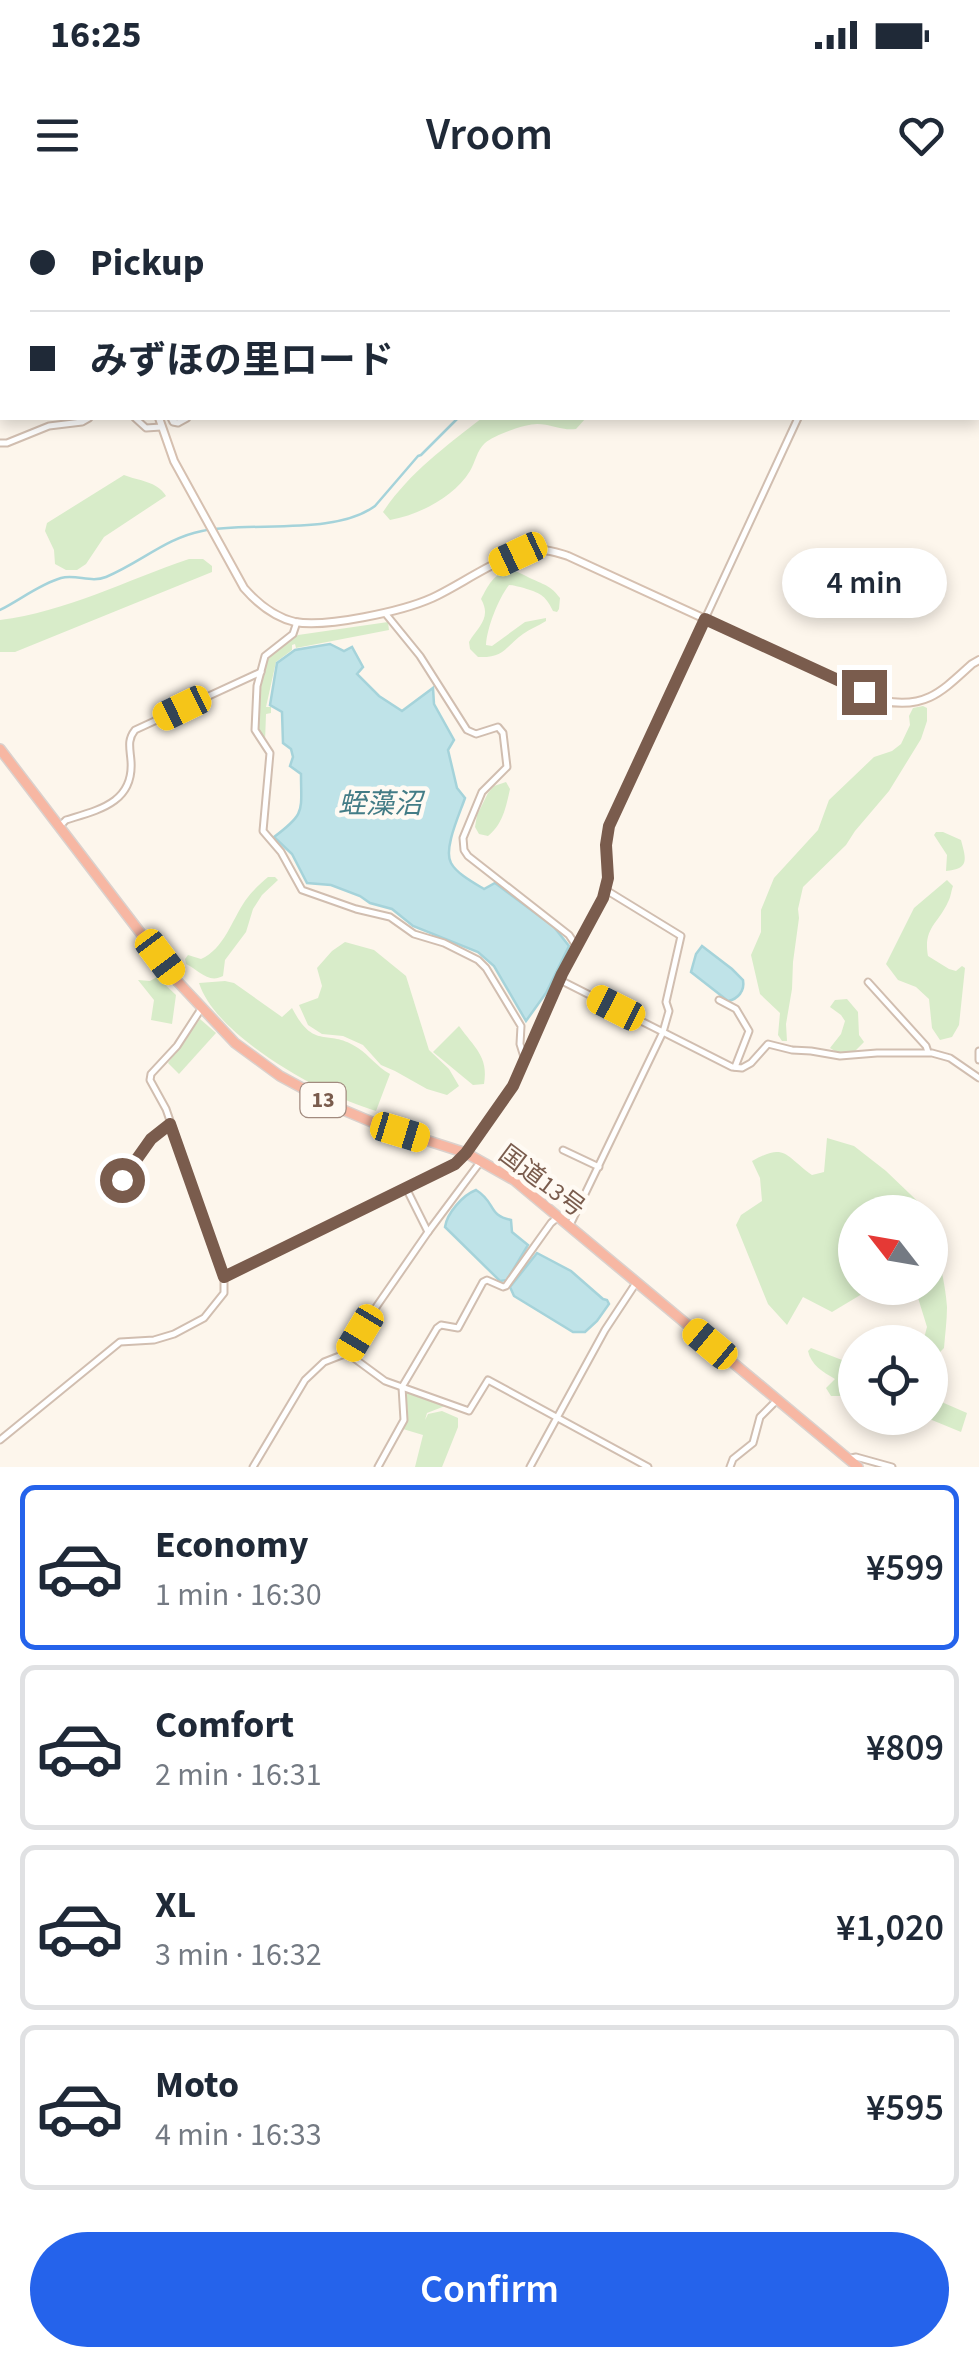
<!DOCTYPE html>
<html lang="en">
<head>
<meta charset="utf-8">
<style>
  body { margin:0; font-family:"Source Sans 3","Noto Sans JP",sans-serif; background:#f2f2f3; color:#1f2937; height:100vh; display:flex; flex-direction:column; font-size:38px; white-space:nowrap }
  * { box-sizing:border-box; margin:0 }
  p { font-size:32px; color:#747a83 }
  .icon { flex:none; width:55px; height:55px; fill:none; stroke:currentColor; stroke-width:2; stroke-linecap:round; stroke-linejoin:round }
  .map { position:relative; height:1267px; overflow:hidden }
  .sheet { display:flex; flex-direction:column; background:#fff; flex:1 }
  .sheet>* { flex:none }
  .top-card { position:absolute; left:0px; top:0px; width:980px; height:220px; box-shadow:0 5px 15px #0003; display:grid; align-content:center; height:220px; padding:0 30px; background:#fff }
  .needle { width:65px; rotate:301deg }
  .buttons { position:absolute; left:838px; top:995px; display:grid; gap:20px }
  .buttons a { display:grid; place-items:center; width:110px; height:110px; border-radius:50%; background:#fff; box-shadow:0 5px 15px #0003; font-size:50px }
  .end { position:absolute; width:45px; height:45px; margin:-22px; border:12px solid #7a5c4d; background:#fff; box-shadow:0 0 0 5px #fff }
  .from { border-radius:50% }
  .bubble { position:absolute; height:70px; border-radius:35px; background:#fff; box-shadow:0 5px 15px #0003; font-size:32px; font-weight:600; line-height:70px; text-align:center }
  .car { position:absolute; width:30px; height:60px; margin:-30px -15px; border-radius:12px; box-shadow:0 0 8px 2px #0007; background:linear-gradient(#f5c518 24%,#345 0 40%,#f5c518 0 76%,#345 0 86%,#f5c518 0) }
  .top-card b { display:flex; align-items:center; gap:35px; height:95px; font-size:38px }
  .top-card b+b { border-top:2px solid #e0e1e3 }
  .top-card i { width:25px; height:25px; background:#1f2937 }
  ul { padding:18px 0 0; list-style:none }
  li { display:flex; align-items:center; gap:30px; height:165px; margin:0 20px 15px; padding:0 10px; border:5px solid #e0e1e3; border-radius:15px }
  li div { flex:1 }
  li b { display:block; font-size:38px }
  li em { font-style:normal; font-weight:600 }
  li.current { border-color:#2563eb }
  li>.icon { width:90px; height:90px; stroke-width:1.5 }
  .button { display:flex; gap:20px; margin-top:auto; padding:20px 30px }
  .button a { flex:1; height:115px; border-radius:60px; background:#2563eb; color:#fff; font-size:40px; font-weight:600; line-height:115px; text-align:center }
  .status { display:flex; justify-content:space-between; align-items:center; height:70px; padding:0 50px; background:#fff; direction:ltr }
  .status svg { height:28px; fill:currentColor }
  header { display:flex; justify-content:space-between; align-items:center; height:130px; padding:0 30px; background:#fff; font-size:45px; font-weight:600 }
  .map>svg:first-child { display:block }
</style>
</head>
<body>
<div class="status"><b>16:25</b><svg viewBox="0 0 49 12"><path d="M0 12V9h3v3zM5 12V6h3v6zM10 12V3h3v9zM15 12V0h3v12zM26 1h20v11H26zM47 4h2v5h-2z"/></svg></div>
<header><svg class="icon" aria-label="menu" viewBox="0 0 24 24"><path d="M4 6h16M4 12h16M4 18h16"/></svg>Vroom<svg class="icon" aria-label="heart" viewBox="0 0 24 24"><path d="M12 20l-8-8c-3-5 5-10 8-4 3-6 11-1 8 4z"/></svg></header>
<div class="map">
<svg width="979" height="1267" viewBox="0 0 979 1267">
  <rect width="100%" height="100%" fill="#fdf6ec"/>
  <g fill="#d8ecc9">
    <polygon points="0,0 834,0 832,2 2,2 2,76 0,77"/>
    <path d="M482 218H586L576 229C563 231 551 224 537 224 525 224 494 235 485 243 477 250 475 263 470 271 454 297 419 315 390 320L383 312C409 273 445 247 482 218Z"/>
    <path d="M124 275C139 281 157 281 166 296L104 337 86 364 77 370H66L55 364 54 350 45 331 47 323Z"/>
    <path d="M189 359H203L212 366V372L15 452H0V420C65 412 127 380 189 359Z"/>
    <path d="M509 370C519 371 523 375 532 379 545 385 551 386 560 398L559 409 557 412 553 411C545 394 539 393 524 388 519 387 514 385 509 385 498 399 487 428 486 445L492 446 525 422 546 418V421C538 426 530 429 523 434 504 448 504 458 478 457L470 449 469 442C478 427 492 418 481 399 488 386 493 374 509 370Z"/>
    <polygon points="388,422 389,430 296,448 295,444 292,445 292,450 276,462 266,507 271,507 271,513 266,514 265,542 257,530 260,484 270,453 273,454 298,435"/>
    <polygon points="923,506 927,508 927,521 921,539 889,591 855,631 846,645 803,687 798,709 799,718 793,762 792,789 786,824 787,841 782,841 778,835 780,813 760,794 751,755 761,732 761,710 774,678 818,630 829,600 874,557 892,551 901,544 910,525 909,516 913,508"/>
    <path d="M506 582 510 589C506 607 503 624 488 636L479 634 475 627 477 615 488 593 494 586Z"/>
    <path d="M936 632H943L961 640C966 659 970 669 946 671L947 655 934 635Z"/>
    <path d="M268 677H275L278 680 262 695 253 709 246 732 225 760 223 776C208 784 199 770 186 764L185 759 188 755 201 759C224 749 232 720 245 701 252 691 260 684 268 677Z"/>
    <path d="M947 680 953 686C951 691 951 697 948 702 938 724 923 728 928 756L949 769 956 771 962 766 965 768 959 825 952 837 940 840 932 828 929 799 916 787 898 780 886 764 914 708Z"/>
    <polygon points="345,742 374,750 406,776 429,850 449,869 459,886 447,895 427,889 395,871 381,865 363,845 343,836 322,834 308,825 299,805 318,798 322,786 317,768 332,751"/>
    <polygon points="157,777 176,795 172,824 151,820 154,800 138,780 150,781"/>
    <path d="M225 781 234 783 282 817 292 808C315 852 327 827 358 848 370 856 376 866 390 874L376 911C324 896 216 837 199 783Z"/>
    <polygon points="847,799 858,812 859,835 864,842 855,851 838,853 830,848 841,834 845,821 841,815 830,807 835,800"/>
    <polygon points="200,819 216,833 179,874 168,863"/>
    <path d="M459 826C474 847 489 857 484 884L473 885 433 852Z"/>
    <path d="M827 938 854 946 886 971 933 1016C934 1046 945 1076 947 1107 947 1120 945 1135 944 1148L930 1162V1142H923L927 1127 915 1088H930V1012H855V1088H872L832 1112 803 1097 787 1125 768 1104 736 1025 741 1015 762 1001 760 978 752 961C786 942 785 956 812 975L824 972Z"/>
    <path d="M811 1148 855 1165V1196H831L826 1188 835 1179C823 1172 811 1165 808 1151Z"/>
    <polygon points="406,1192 445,1206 427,1213 425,1220 428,1214 442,1211 458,1218 458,1227 442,1267 415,1267 423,1235 403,1229 408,1218"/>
    <polygon points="930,1197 967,1213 961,1232 927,1218 930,1218"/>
  </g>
  <g fill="#bfe3e8" stroke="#a5d3da" stroke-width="2.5">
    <path d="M330 444 344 451 352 447 363 467 357 474 379 496 402 511 433 488 434 504 454 540 448 550 457 588 465 598C460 613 443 649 451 663 457 674 474 683 484 689L495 683 554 727 569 746 546 793 526 821 494 766 478 752 413 726 392 709 370 703 360 696 331 685 307 683 292 654 274 637C306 613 301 612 301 574L290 566 293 557 291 549 283 543 282 512 270 505 277 463 295 450Z"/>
    <path d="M702 746 732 769 743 780C745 791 738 799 728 801L691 772 696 754Z"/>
    <path d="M476 990C496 1002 488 1016 511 1020L512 1032 528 1045 507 1080 500 1081 445 1027C447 1013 463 995 476 990Z"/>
    <polygon points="537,1053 571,1071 603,1099 607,1100 609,1104 597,1121 585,1132 573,1132 514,1096 510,1087"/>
  </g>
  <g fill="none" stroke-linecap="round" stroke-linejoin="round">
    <g stroke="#a5d3da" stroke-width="2.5">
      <polyline points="374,0 379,2"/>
      <polyline points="841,2 844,0"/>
      <path d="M0 410C20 400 40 384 61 378 76 374 91 383 106 377 140 363 166 338 202 331 252 321 334 336 375 306L418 256 421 255 458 218"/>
    </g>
    <defs>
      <g id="street">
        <polyline points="145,0 148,2"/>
        <polyline points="978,33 979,33"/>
        <polyline points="0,95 2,95"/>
        <polyline points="135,218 146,228 161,227"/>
        <polyline points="171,218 173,222 178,223 187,218"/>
        <polyline points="0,243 7,243 49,226 82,222 89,218"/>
        <polyline points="385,413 420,456 467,530 476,534 498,527 503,533 507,567 482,592 463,638 464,650 468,656 569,735 577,747"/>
        <polyline points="297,422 293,434 265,456 257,486 255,530 270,553 263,631 281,652 302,690 356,709 390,717 414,734 444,743 478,760 486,768 521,826 520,844 524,857"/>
        <path d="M61 625 66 620C98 610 134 603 131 561 130 548 127 540 135 530L261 472"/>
        <polyline points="560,780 732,867 742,868 751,863 768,844 792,850 811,851 840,856 877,853 932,853 950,858 979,878"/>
        <polyline points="868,782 926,846 928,852"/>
        <polyline points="719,800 736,809 749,831 735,867"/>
        <polyline points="979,851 979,860"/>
        <polyline points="563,950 599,967"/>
        <polyline points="121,981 151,939 170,924"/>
        <polyline points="406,988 428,1032"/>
        <polyline points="570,1025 663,832 669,811 666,802 681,736 606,690"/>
        <polyline points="224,1077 455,965 466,953 513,886 562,773 603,699 608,678 606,645 609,626 798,218"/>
        <polyline points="347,1153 385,1181 469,1211 488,1180 648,1267"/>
        <polyline points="0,1240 120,1142 154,1140 174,1134 204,1118 224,1093 224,1077 166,909 150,880 151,874 177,846 201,809"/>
        <polyline points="851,1258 856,1257 892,1267"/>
        <polyline points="253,1267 305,1180 324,1162 347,1153 372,1113 428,1032 481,961"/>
        <polyline points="378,1267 404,1220 402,1187 437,1128 441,1125 458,1128 483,1082 487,1080 503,1087 506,1086 551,1023 558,1017"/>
        <polyline points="530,1267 605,1130 636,1083"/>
        <polyline points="730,1267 733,1259 753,1243 760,1217 777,1200"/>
      </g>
      <g id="secondary">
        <polyline points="103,0 104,2"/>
        <path d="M159 218 174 261 244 388C258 404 274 417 295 422 326 428 403 411 432 398 463 384 504 352 538 350 549 349 558 353 568 356L884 501C927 509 943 490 972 464L979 460"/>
      </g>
      <polyline id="highway" points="0,549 178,782 235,843 280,876 341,909 379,925 466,953 514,980 858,1267"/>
    </defs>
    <use href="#street" stroke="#d1beb0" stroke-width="9"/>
    <use href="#secondary" stroke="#d6c0b0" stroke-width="10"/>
    <use href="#highway" stroke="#dad1cd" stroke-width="12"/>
    <use href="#street" stroke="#fff" stroke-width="5"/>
    <use href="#secondary" stroke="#fff" stroke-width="6"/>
    <use href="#highway" stroke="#f7b7a3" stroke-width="9"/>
  </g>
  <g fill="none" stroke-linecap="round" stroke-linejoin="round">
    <polyline stroke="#7a5c4d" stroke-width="12" points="122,980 151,939 170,924 224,1077 455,964 466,953 513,886 562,774 603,698 608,678 606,645 609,626 705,419 864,492"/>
  </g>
  <g text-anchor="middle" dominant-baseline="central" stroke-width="9" stroke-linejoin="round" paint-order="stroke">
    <rect fill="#fffaf3" stroke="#a28b7f" stroke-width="2.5" x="300.5" y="883" width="45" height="34" rx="8"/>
    <g font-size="22" font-weight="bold" fill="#7a5c4d">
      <text x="323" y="900">13</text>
    </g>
    <g font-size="25" fill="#7a5c4d" stroke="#fffaf3">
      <text transform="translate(542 981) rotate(37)">国道13号</text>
    </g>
    <g font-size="28" font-style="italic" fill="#437c86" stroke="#fffaf3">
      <text x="380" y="604">蛭藻沼</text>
    </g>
  </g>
</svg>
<div class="buttons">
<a><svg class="needle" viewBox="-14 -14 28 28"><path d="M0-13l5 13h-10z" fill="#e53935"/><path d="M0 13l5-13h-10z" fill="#747a83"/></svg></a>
<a><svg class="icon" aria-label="locate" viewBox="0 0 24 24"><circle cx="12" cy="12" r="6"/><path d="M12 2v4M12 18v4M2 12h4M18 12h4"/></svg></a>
</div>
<i class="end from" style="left:122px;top:980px"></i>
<i class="end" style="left:864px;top:492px"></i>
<div class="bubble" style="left:782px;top:348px;width:165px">4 min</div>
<i class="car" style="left:518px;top:354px;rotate:245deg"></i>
<i class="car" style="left:182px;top:508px;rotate:244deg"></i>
<i class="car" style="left:160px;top:757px;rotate:143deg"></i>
<i class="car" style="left:616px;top:808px;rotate:297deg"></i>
<i class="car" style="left:400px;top:932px;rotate:107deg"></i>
<i class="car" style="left:360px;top:1133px;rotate:211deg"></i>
<i class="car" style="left:710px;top:1144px;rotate:310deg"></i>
<div class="top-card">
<b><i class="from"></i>Pickup</b>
<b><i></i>みずほの里ロード</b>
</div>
</div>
<section class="sheet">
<ul>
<li class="current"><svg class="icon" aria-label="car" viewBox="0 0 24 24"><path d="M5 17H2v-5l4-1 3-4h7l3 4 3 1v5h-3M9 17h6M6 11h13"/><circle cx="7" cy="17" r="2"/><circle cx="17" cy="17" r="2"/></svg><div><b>Economy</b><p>1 min · 16:30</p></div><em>¥599</em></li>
<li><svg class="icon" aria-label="car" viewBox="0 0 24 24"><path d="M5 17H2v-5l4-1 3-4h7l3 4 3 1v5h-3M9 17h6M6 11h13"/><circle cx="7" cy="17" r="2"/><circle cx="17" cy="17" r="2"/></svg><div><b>Comfort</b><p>2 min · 16:31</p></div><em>¥809</em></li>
<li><svg class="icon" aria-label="car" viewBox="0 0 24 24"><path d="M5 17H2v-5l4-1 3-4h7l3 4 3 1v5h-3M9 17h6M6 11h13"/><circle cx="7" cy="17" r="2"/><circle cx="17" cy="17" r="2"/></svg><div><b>XL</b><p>3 min · 16:32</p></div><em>¥1,020</em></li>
<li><svg class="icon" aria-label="car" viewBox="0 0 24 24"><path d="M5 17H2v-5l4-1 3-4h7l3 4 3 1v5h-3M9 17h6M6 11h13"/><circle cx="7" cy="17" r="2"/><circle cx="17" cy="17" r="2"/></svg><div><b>Moto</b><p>4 min · 16:33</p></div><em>¥595</em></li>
</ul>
<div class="button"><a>Confirm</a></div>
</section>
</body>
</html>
